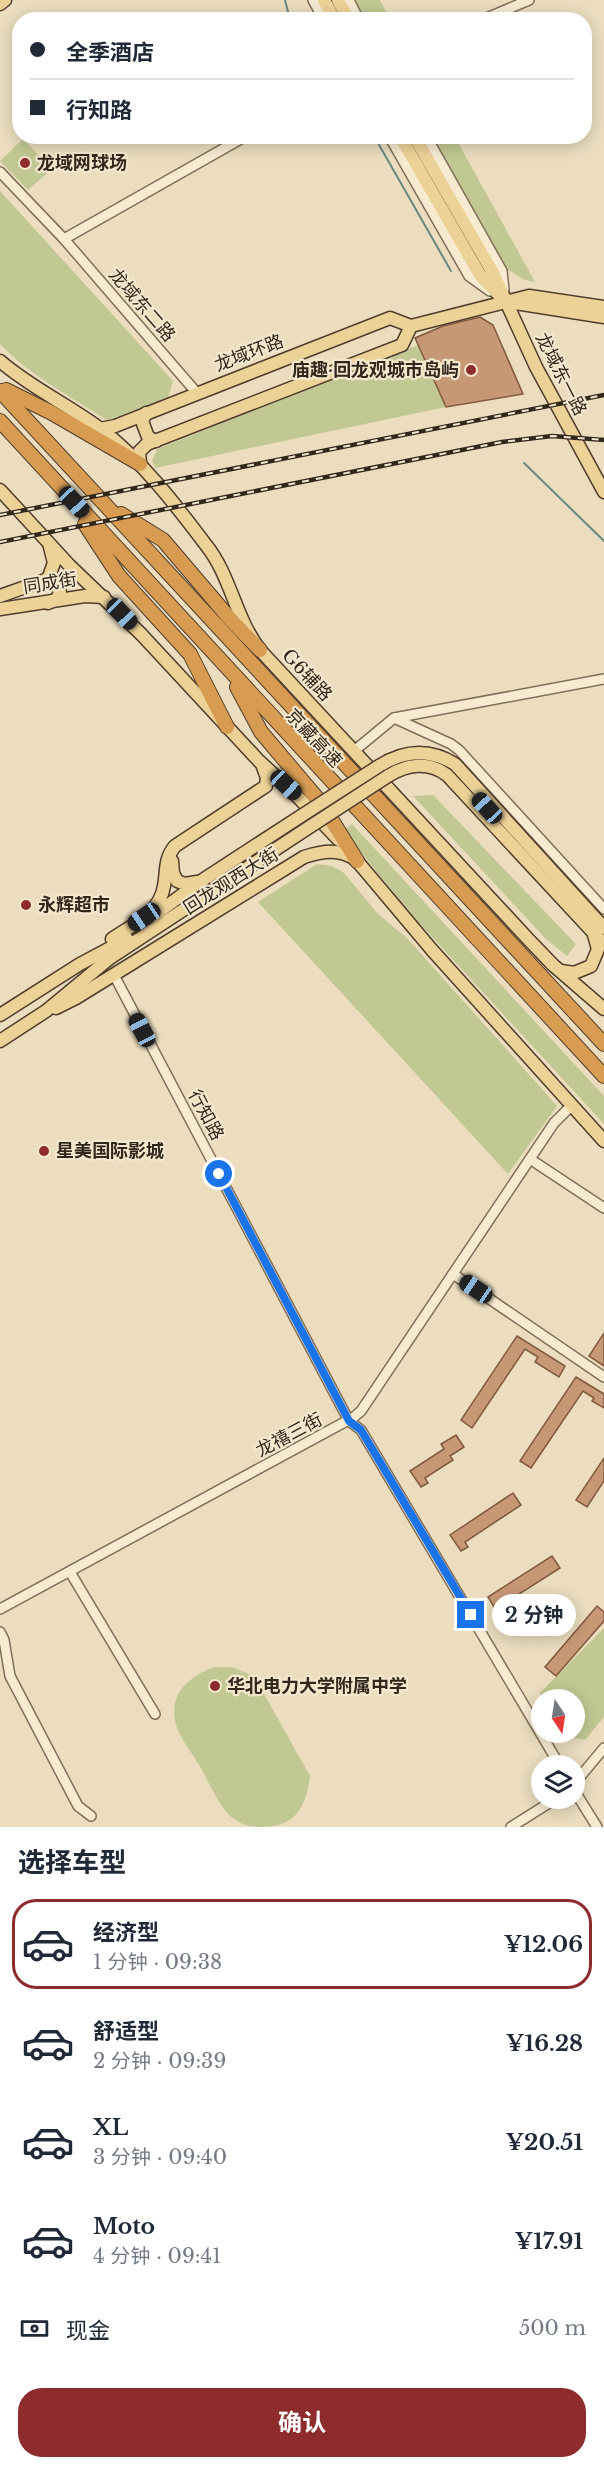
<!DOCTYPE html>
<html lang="zh">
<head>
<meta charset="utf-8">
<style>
  body { margin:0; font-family:"Libre Baskerville","Noto Sans SC",serif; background:#f6f6f7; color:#1f2937; height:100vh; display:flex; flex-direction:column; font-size:22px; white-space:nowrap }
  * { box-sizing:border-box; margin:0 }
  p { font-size:20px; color:#747a83 }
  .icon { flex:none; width:33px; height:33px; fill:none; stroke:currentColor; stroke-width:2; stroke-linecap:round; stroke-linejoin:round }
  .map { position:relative; height:1827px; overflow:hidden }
  .panel { display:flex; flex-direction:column; background:#fff; flex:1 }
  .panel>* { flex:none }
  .hud { position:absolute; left:12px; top:12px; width:580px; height:132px; border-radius:24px; box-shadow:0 3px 15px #0003; display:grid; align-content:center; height:132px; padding:0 18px; background:#fff }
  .needle { width:39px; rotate:168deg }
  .fabs { position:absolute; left:531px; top:1689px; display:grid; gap:12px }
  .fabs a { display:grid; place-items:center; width:54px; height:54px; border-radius:50%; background:#fff; box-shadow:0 3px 15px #0003; font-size:30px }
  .end { position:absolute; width:27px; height:27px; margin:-14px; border:8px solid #1a73e8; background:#fff; box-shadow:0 0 0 3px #fff }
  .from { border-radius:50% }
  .bubble { position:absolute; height:42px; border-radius:21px; background:#fff; box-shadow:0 3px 15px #0003; font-size:20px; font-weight:700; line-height:42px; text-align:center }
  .car { position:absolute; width:18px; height:36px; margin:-18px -9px; border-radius:8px; box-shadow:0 0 4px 2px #0007; background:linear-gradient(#222 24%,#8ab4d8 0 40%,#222 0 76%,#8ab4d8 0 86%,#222 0) }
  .hud b { display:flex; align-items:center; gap:21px; height:57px; font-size:22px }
  .hud b+b { border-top:2px solid #e0e1e3 }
  .hud i { width:15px; height:15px; background:#1f2937 }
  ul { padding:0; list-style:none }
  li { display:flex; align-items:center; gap:18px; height:90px; margin:0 12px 9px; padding:0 6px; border:3px solid transparent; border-radius:24px }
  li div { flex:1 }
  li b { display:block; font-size:22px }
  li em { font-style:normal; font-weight:700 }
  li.active { border-color:#8e2c2d }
  li>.icon { width:54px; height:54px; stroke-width:1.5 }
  h2 { padding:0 18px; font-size:27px; line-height:72px }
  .pay { display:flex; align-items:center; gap:15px; height:66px; padding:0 18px; font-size:22px }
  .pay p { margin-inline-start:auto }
  .cta { display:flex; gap:12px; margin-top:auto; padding:12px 18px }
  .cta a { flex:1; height:69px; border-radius:24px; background:#8e2c2d; color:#fff; font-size:24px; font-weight:700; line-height:69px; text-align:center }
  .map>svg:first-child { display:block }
</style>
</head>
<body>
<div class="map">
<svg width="604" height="1827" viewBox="0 0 604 1827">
  <rect width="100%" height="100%" fill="#ebddbe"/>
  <g fill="#c2c893">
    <polygon points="355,0 380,0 390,19 366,19"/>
    <polygon points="431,137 455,137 535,282 525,280 508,270"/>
    <polygon points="23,139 52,169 28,190 0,161"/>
    <path d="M0 191 173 381 168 398 107 420C71 397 29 375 0 344Z"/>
    <polygon points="418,345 446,407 155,468 152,461 157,449"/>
    <polygon points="433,795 576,944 567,956 546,939 413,796"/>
    <polygon points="352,824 604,1096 604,1124 410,913 343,830"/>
    <polygon points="317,864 332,866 344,873 377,913 407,938 557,1106 508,1174 258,902"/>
    <polygon points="604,1628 604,1717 585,1740 566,1736 563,1733 574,1732 574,1700 544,1699 540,1693"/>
    <path d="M214 1667H232L254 1676 310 1776C306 1806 296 1827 263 1827 250 1827 241 1825 230 1816 219 1806 207 1778 199 1765 192 1753 180 1738 176 1725 168 1694 188 1677 214 1667Z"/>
  </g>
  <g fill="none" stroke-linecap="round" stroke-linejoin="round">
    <g stroke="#6a8981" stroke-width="2">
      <polyline points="285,0 288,12 296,20"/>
      <polyline points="374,136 451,271"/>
      <polyline points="524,463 604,541"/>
    </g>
  </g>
  <g fill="#c79876" stroke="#80593f" stroke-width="1.5">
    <polygon points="480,317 493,325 523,394 446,407 415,338 443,326"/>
    <polygon points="604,1333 604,1366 589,1356"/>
    <polygon points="517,1336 565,1366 559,1377 535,1362 538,1357 525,1349 472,1428 461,1420"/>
    <polygon points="576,1377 604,1394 604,1408 592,1401 594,1398 583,1391 531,1468 520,1461"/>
    <polygon points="456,1435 464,1447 450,1456 453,1460 425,1478 428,1483 421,1487 410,1471 444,1449 441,1444"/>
    <polygon points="604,1458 604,1481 587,1507 576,1500"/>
    <polygon points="513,1493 521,1505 465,1542 468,1547 461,1551 450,1535"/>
    <polygon points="552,1556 560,1568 502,1605 506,1610 499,1615 488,1597"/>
    <polygon points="597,1606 604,1612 604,1621 556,1676 545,1667"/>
  </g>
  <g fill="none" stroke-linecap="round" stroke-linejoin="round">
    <defs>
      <g id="minor">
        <polyline points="313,0 324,20"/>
        <polyline points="349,0 359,20"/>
        <polyline points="482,20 529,0"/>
        <polyline points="389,136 469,276 490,291"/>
        <polyline points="426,136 502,271 504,290"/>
        <polyline points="0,172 64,239 196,392"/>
        <polyline points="64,239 246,136"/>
        <polyline points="394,718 604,679"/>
        <polyline points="354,751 394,718 451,744 459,750 604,909"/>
        <polyline points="114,975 349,1421 361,1430 560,1766"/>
        <polyline points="530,1159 604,1208"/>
        <polyline points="453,1274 604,1377"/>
        <polyline points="70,1572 155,1714"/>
        <polyline points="0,1609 354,1417 361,1411 554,1123 571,1106"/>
        <polyline points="0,1632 4,1640 10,1676 78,1806 91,1816"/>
        <polyline points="574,1784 604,1748"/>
        <polyline points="574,1790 597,1827"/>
        <polyline points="511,1827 557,1798"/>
      </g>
      <g id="major">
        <polyline points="324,0 335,20"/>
        <polyline points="338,0 349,20"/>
        <polyline points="0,4 5,0"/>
        <polyline points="400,136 480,275 500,296"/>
        <polyline points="414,136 493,273 536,367 604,492"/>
        <polyline points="509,302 604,317"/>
        <path d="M0 361C31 388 69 405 102 430 142 461 175 504 206 545 231 576 235 618 260 650L529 940 553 965 604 1009"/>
        <polyline points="146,413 142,421 148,437 156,441"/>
        <polyline points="100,429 115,426 390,318 411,326 529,296 604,307"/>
        <polyline points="140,464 139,452 147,444 402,345 411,326"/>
        <polyline points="0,490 70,566 141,634 259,761 296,795 339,840"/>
        <polyline points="43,582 55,582 60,592 57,599 48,603"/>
        <polyline points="0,596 48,579 54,563 50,547"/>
        <polyline points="0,609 85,596 104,597"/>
        <path d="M379 766C404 750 429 748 455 764L604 928"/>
        <path d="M388 776C407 764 429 761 447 775L604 944"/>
        <polyline points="352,855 432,950 604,1141"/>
        <polyline points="172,861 173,873 177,881 185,884 197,882"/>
        <polyline points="153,916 201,881 301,816"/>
        <path d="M112 939C132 925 160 913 164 886 167 871 164 859 175 846L266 786 267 778 263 767"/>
        <polyline points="561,971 574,973 591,966 598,949 594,935"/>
        <path d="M56 1008 76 998 304 857C322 851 341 848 356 860"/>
        <polyline points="0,1015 80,964 127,939"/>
        <polyline points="0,1041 46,1011 110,958 311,826"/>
      </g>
      <g id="highway">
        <polyline points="6,390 52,413 140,464"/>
        <polyline points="0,391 604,1044"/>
        <polyline points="0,421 604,1076"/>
        <polyline points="121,514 163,540 231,620 260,650"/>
        <polyline points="85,524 119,576 190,654 227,727"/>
        <polyline points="237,687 261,732 321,803 357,861"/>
      </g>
    </defs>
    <use href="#minor" stroke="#826e58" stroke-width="12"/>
    <use href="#major" stroke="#503d2d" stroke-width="15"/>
    <use href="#highway" stroke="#503d2d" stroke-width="16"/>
    <use href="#minor" stroke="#f6ebd1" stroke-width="9"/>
    <use href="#major" stroke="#edd297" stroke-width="12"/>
    <use href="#highway" stroke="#d79c52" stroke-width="14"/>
    <defs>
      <g id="rail">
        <polyline points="0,515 604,395"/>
        <polyline points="0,542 502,442 552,436 604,440"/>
      </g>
    </defs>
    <use href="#rail" stroke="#32271c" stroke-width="4.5"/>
    <use href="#rail" stroke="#f3e8cd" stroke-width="2" stroke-dasharray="7" stroke-linecap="butt"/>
    <defs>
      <g id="major-bridge">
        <polyline points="301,816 379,766"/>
        <polyline points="311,826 388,776"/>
      </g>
    </defs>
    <use href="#major-bridge" stroke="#503d2d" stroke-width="15" stroke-linecap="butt"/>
    <use href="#major-bridge" stroke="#edd297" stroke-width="12"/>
  </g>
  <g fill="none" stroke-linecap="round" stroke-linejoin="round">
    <polyline stroke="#1a73e8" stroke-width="8" points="219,1174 349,1421 361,1430 471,1615"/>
  </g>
  <g fill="#8e2c2d" stroke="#f3e8cd" stroke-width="2">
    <circle cx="25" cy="163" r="6"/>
    <circle cx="471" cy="370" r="6"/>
    <circle cx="26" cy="905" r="6"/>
    <circle cx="44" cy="1151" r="6"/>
    <circle cx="215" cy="1686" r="6"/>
  </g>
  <g text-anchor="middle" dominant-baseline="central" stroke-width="4.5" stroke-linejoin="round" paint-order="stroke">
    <g font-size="18" font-weight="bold" fill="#32271c" stroke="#f3e8cd" text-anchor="start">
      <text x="37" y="163">龙域网球场</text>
      <text x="459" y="370" text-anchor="end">庙趣·回龙观城市岛屿</text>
      <text x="38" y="905">永辉超市</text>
      <text x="56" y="1151">星美国际影城</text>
      <text x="227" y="1686">华北电力大学附属中学</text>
    </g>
    <g font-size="18" fill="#32271c" stroke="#f3e8cd">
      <text transform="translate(142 305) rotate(49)">龙域东二路</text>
      <text transform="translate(249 353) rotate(-21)">龙域环路</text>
      <text transform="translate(561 374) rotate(63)">龙域东一路</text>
      <text transform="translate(50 583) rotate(-9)">同成街</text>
      <text transform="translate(307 675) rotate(47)">G6辅路</text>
      <text transform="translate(314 738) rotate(47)">京藏高速</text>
      <text transform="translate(231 881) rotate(-32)">回龙观西大街</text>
      <text transform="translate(206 1115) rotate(62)">行知路</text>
      <text transform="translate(289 1435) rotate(-28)">龙禧三街</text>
    </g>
  </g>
</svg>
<div class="fabs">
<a><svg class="needle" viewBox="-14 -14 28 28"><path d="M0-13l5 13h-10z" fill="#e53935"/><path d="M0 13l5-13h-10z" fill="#747a83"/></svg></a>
<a><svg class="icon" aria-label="layers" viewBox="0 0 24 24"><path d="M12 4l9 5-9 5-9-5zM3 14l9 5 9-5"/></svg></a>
</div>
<i class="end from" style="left:219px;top:1174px"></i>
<i class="end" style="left:471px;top:1615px"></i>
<div class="bubble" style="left:492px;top:1594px;width:84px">2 分钟</div>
<i class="car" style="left:74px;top:502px;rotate:137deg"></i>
<i class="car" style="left:122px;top:614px;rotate:136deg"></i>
<i class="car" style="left:286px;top:785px;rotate:133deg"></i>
<i class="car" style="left:487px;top:808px;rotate:317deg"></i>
<i class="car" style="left:144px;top:917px;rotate:236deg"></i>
<i class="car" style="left:142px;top:1030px;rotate:332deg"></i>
<i class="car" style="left:476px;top:1289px;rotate:304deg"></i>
<div class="hud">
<b><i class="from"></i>全季酒店</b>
<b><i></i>行知路</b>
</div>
</div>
<section class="panel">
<h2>选择车型</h2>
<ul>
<li class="active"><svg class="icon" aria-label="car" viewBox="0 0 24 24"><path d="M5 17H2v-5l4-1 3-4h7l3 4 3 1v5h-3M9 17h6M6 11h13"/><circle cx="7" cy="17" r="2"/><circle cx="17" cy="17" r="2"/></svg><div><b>经济型</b><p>1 分钟 · 09:38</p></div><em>¥12.06</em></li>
<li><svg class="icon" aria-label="car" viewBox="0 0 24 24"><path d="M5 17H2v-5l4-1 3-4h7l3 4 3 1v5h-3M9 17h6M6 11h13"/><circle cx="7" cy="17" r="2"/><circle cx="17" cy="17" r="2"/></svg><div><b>舒适型</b><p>2 分钟 · 09:39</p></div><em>¥16.28</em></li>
<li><svg class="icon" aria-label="car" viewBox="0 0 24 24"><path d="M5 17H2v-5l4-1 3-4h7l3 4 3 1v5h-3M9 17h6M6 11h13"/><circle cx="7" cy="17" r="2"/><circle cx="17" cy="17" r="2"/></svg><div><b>XL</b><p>3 分钟 · 09:40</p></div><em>¥20.51</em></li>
<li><svg class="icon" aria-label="car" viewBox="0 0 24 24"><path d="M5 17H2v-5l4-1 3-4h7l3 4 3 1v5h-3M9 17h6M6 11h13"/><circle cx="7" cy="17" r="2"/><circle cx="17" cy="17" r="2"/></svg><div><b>Moto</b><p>4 分钟 · 09:41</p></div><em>¥17.91</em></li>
</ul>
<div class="pay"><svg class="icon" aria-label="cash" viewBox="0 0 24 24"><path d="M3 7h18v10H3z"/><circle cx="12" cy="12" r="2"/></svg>现金<p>500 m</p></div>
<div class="cta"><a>确认</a></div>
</section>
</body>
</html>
